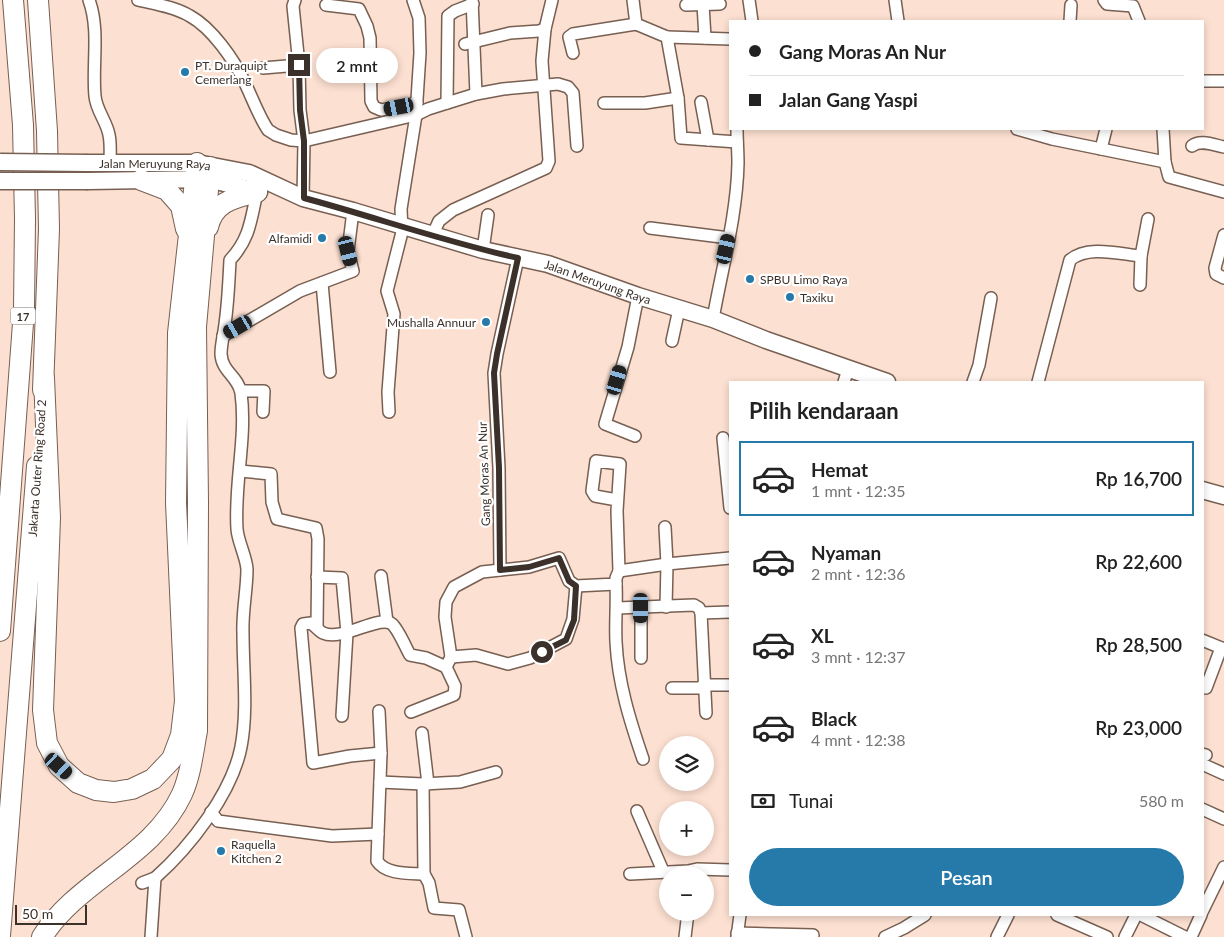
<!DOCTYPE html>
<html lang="id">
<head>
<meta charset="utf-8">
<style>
  body { margin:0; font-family:Lato,sans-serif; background:#f2f2f2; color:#222; height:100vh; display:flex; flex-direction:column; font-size:19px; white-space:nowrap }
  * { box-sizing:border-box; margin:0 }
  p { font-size:16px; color:#767676 }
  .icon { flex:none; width:28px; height:28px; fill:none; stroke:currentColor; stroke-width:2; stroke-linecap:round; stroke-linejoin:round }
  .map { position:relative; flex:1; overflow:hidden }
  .side { position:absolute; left:729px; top:381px; width:475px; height:535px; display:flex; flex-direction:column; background:#fff; border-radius:0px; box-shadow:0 2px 8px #0003 }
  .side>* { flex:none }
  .top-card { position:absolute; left:729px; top:20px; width:475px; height:110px; border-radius:0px; box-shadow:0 2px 8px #0003; display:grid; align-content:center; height:110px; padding:0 20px; background:#fff }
  .fabs { position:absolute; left:659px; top:736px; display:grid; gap:10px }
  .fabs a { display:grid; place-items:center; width:55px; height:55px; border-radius:50%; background:#fff; box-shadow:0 2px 8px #0003; font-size:25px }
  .scale { position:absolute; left:15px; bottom:12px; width:72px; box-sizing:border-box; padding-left:5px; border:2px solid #3b302a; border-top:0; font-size:14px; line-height:18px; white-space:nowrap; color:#3b302a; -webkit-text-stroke:4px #fff; paint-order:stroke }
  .end { position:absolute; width:22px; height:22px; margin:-11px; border:6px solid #3b302a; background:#fff; box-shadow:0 0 0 2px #fff }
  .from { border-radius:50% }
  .bubble { position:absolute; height:35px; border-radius:18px; background:#fff; box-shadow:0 2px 8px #0003; font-size:16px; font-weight:600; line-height:35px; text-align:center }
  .car { position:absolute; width:15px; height:30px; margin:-15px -8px; border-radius:6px; box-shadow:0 0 4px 1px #0007; background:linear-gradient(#222 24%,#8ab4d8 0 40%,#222 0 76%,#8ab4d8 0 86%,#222 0) }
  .top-card b { display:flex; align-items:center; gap:18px; height:48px; font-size:19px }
  .top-card b+b { border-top:1px solid #e0e0e0 }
  .top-card i { width:12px; height:12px; background:#222 }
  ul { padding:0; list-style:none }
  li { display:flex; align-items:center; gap:15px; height:75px; margin:0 10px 8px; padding:0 10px; border:2px solid transparent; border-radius:0px }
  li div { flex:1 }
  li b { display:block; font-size:19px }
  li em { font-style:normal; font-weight:600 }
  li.current { border-color:#257aaa }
  li>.icon { width:45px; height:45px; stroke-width:1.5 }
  h2 { padding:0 20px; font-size:22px; line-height:60px }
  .pay { display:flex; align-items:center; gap:12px; height:55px; padding:0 20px; font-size:19px }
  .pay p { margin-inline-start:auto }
  .action { display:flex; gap:10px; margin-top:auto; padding:10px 20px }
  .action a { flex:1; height:58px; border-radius:30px; background:#257aaa; color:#fff; font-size:20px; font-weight:600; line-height:58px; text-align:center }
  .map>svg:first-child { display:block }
</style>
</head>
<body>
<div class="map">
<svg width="1224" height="937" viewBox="0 0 1224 937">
  <rect width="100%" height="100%" fill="#fce0d1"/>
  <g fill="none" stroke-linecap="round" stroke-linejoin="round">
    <defs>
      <g id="minor">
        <path d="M89 0C100 30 92 64 95 96 96 110 107 122 109 135 111 144 110 154 110 162"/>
        <path d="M138 0C155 4 175 7 190 16 212 28 234 60 244 81 252 97 258 115 268 130L276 135 291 140 304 141 416 115 428 109 447 103 476 94 503 89 558 84 568 87 573 93 577 146"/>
        <polyline points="295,0 293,6 299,65 300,110 304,141 303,198"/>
        <polyline points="472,0 476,94"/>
        <polyline points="633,0 636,24 667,37 678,98 681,138 737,142"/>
        <polyline points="749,0 752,21"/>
        <polyline points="895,0 898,21"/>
        <polyline points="1104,0 1107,4 1133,6 1139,21"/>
        <polyline points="703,4 705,38"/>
        <polyline points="326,5 359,9 367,26 370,38 371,101 374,107 381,110 417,103"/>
        <polyline points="686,5 720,4"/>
        <polyline points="1070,21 1071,5"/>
        <polyline points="667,37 730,39"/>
        <polyline points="465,44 510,33 539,31 545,29"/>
        <polyline points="573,53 569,37 573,34 636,24"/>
        <polyline points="263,68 299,65"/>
        <polyline points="1202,81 1224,81"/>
        <polyline points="701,102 708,140"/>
        <polyline points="447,103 448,16 455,11 473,4"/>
        <polyline points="604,103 645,103 678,98"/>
        <polyline points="1017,129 1052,139 1165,162"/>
        <polyline points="1163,129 1165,162 1169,177 1224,192"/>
        <path d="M1192 146C1200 139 1214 145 1224 147"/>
        <polyline points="1101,149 1106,129"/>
        <polyline points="650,228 729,238"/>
        <polyline points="1224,235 1215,268 1216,274 1224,278"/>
        <polyline points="432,236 439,221 453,210 546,168 549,161 542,61 545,29 552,0"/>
        <polyline points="483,250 488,215"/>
        <polyline points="322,283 330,372"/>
        <polyline points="1140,285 1141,256"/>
        <path d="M713 319C722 268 737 215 738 163 738 152 737 140 737 129"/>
        <polyline points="223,336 300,291 353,271 348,251 353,211"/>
        <polyline points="672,341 679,309"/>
        <polyline points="844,382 848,369"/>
        <polyline points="973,382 979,365 991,298"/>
        <path d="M1038 382 1070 260C1088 245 1119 254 1141 256L1148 219"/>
        <polyline points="241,391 264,391 263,412"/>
        <polyline points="389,412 388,392 394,314 387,291 402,232 401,209 416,115 420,53 419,18 413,0"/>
        <polyline points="635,436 605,424 628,347 638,296"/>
        <polyline points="723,438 730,508"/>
        <polyline points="240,471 271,474 272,502 277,519 316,528 318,539 317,627"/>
        <polyline points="665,527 667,564 666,607"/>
        <polyline points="500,570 499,468 494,373 497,354 518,258"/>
        <polyline points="619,571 667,564 730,558"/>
        <polyline points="381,576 387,622"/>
        <polyline points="317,577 342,578 347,633 342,716"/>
        <path d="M616 584C617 603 615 623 616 642 618 683 630 721 643 759"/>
        <polyline points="617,608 694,605 699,608 701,613 706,713"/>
        <polyline points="641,608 641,658"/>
        <polyline points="701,613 730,612"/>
        <polyline points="1202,640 1224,649"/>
        <polyline points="451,657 476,655 508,664 530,658 566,639 573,619 576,586"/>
        <polyline points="446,667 451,657 445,617 446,602 454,587 482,572 529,567 559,558 569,581 576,586 616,584 616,578 619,571 617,511 620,464 596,461 592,491 595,496 617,500"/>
        <polyline points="703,685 730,685"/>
        <polyline points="672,688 704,688"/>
        <polyline points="1206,688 1221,648"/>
        <path d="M379 711 381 753 377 861C386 875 410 873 424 874L429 883 434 908 459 910 466 937"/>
        <polyline points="422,733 428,784"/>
        <path d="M381 753 350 756 313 763 301 628 303 624 311 623C315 626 319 631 323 633 342 642 379 614 392 624 398 629 406 648 410 655L426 658 446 667 455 686 454 695 411 712"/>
        <polyline points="1202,754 1206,755"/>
        <polyline points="1202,764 1224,774"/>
        <polyline points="380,782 423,784"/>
        <polyline points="1202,809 1224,819"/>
        <polyline points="637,811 663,871"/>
        <polyline points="211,812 218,821 332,836 378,834"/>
        <polyline points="424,874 423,784 460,782 496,772"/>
        <polyline points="630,874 688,871 697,869 730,870"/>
        <path d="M155 878C190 847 232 793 241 747 248 710 243 671 243 633 242 612 247 590 247 569 246 556 238 542 237 529 234 483 247 438 241 393 238 376 222 372 221 354 221 344 224 334 225 324 228 303 229 281 230 260 250 239 251 219 257 192"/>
        <polyline points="142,883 155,878 151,937"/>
        <polyline points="1202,912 1224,867"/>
        <polyline points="1057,915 1107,937"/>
        <polyline points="1141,915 1185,937"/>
        <polyline points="737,933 813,935"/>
        <polyline points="685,937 688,912"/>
        <polyline points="737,937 740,915"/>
        <polyline points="885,937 904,928 925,915"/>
        <polyline points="997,937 1008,915"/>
        <polyline points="1125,937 1136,915"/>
        <polyline points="1191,937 1201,915"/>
      </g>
      <g id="secondary">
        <path id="s1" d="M87 163H197L249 173 303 198 353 211 483 250 548 264 638 296 713 319 766 340 887 382"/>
        <polyline points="88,181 209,179 259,192"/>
        <polyline points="1202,490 1224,496"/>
      </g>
      <g id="motorway">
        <polyline points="38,0 47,131 49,229 43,390"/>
        <polyline points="141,180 167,190 181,206 186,229"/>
        <path d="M208 227C214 201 235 198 257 192"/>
        <polyline points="44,378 50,518 43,710 47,743 59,766 78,783 96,790 114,792 132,789 153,779 172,759 181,735 185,701 176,503 178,333 197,163"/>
        <polyline points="0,631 24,310 25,219 23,125 13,0"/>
        <polyline points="0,936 37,466"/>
        <path d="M42 937C78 880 153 857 182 794 191 774 193 752 197 731L198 502 196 327 210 167"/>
      </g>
    </defs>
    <use href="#minor" stroke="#775f52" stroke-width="14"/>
    <use href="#secondary" stroke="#775f52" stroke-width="19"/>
    <use href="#motorway" stroke="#775f52" stroke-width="22"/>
    <use href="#minor" stroke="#fff" stroke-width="11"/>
    <use href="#secondary" stroke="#fff" stroke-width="16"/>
    <use href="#motorway" stroke="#fff" stroke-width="20"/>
    <defs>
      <g id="secondary-bridge">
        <polyline points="0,162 87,163"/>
        <polyline points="0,181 88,181"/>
      </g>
    </defs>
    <use href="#secondary-bridge" stroke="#775f52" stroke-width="19" stroke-linecap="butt"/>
    <use href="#secondary-bridge" stroke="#fff" stroke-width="16"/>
  </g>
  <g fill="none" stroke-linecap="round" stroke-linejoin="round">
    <path stroke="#3b302a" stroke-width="6" d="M299 65 300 110 304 141V198C375 217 445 242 518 258L497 354 494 373 499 468 500 570 529 567 559 558 569 581 576 586 574 620 566 640 542 652"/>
  </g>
  <g fill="#257aaa" stroke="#fff" stroke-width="2">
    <circle cx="185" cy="72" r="5"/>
    <circle cx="322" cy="238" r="5"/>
    <circle cx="750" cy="279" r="5"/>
    <circle cx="790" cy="297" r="5"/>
    <circle cx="486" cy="322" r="5"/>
    <circle cx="221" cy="851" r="5"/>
  </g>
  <g text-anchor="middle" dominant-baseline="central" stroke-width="4.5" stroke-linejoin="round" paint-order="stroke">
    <rect fill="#fff" stroke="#766e6a" stroke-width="1" x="10.5" y="307.5" width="25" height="17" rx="4"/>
    <g font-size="11" font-weight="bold" fill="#3b302a">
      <text x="23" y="316">17</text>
    </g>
    <g font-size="12" fill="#3b302a" stroke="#fff" text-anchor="start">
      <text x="195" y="65">PT. Duraquipt<tspan x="195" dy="14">Cemerlang</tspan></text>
      <text x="312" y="238" text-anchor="end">Alfamidi</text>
      <text x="760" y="279">SPBU Limo Raya</text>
      <text x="800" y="297">Taxiku</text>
      <text x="476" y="322" text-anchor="end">Mushalla Annuur</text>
      <text x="231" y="844">Raquella<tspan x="231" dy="14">Kitchen 2</tspan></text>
    </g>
    <g font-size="12" fill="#3b302a" stroke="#fff">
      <text stroke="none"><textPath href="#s1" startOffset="68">Jalan Meruyung Raya</textPath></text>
      <text stroke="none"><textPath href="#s1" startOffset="529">Jalan Meruyung Raya</textPath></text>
      <text transform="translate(37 468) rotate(-86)">Jakarta Outer Ring Road 2</text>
      <text transform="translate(484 474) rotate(-92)">Gang Moras An Nur</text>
    </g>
  </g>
</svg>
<div class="fabs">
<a><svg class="icon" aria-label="layers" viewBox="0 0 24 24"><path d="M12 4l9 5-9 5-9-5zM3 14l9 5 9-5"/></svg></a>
<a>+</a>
<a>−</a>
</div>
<div class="scale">50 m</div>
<i class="end from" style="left:542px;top:652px"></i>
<i class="end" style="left:299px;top:65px"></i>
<div class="bubble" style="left:316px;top:48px;width:82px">2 mnt</div>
<i class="car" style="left:399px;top:107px;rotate:259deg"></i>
<i class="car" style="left:726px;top:249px;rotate:13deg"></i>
<i class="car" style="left:348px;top:251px;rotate:166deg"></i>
<i class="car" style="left:238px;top:327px;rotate:240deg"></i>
<i class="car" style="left:617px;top:380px;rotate:17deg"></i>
<i class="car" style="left:641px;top:608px;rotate:180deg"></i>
<i class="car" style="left:59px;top:766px;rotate:132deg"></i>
<div class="top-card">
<b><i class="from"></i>Gang Moras An Nur</b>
<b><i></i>Jalan Gang Yaspi</b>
</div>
<section class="side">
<h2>Pilih kendaraan</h2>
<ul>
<li class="current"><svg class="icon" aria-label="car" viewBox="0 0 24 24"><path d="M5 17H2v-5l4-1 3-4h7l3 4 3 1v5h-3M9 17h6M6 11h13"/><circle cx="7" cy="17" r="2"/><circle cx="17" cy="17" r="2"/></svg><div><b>Hemat</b><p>1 mnt · 12:35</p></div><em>Rp 16,700</em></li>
<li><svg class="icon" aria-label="car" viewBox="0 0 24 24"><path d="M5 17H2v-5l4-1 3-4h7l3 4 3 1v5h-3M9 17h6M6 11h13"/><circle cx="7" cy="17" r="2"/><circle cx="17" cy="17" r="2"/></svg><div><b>Nyaman</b><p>2 mnt · 12:36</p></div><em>Rp 22,600</em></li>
<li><svg class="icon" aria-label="car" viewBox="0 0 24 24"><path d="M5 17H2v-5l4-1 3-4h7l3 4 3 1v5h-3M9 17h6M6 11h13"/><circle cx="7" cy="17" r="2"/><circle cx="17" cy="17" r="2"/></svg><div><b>XL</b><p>3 mnt · 12:37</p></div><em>Rp 28,500</em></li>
<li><svg class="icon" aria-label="car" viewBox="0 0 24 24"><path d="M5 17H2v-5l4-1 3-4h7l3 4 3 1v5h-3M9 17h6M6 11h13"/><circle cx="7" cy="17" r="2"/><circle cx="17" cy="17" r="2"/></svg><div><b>Black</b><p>4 mnt · 12:38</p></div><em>Rp 23,000</em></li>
</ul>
<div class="pay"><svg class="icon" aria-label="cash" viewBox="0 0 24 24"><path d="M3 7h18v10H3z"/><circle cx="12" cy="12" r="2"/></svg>Tunai<p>580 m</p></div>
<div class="action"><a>Pesan</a></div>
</section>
</div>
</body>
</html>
